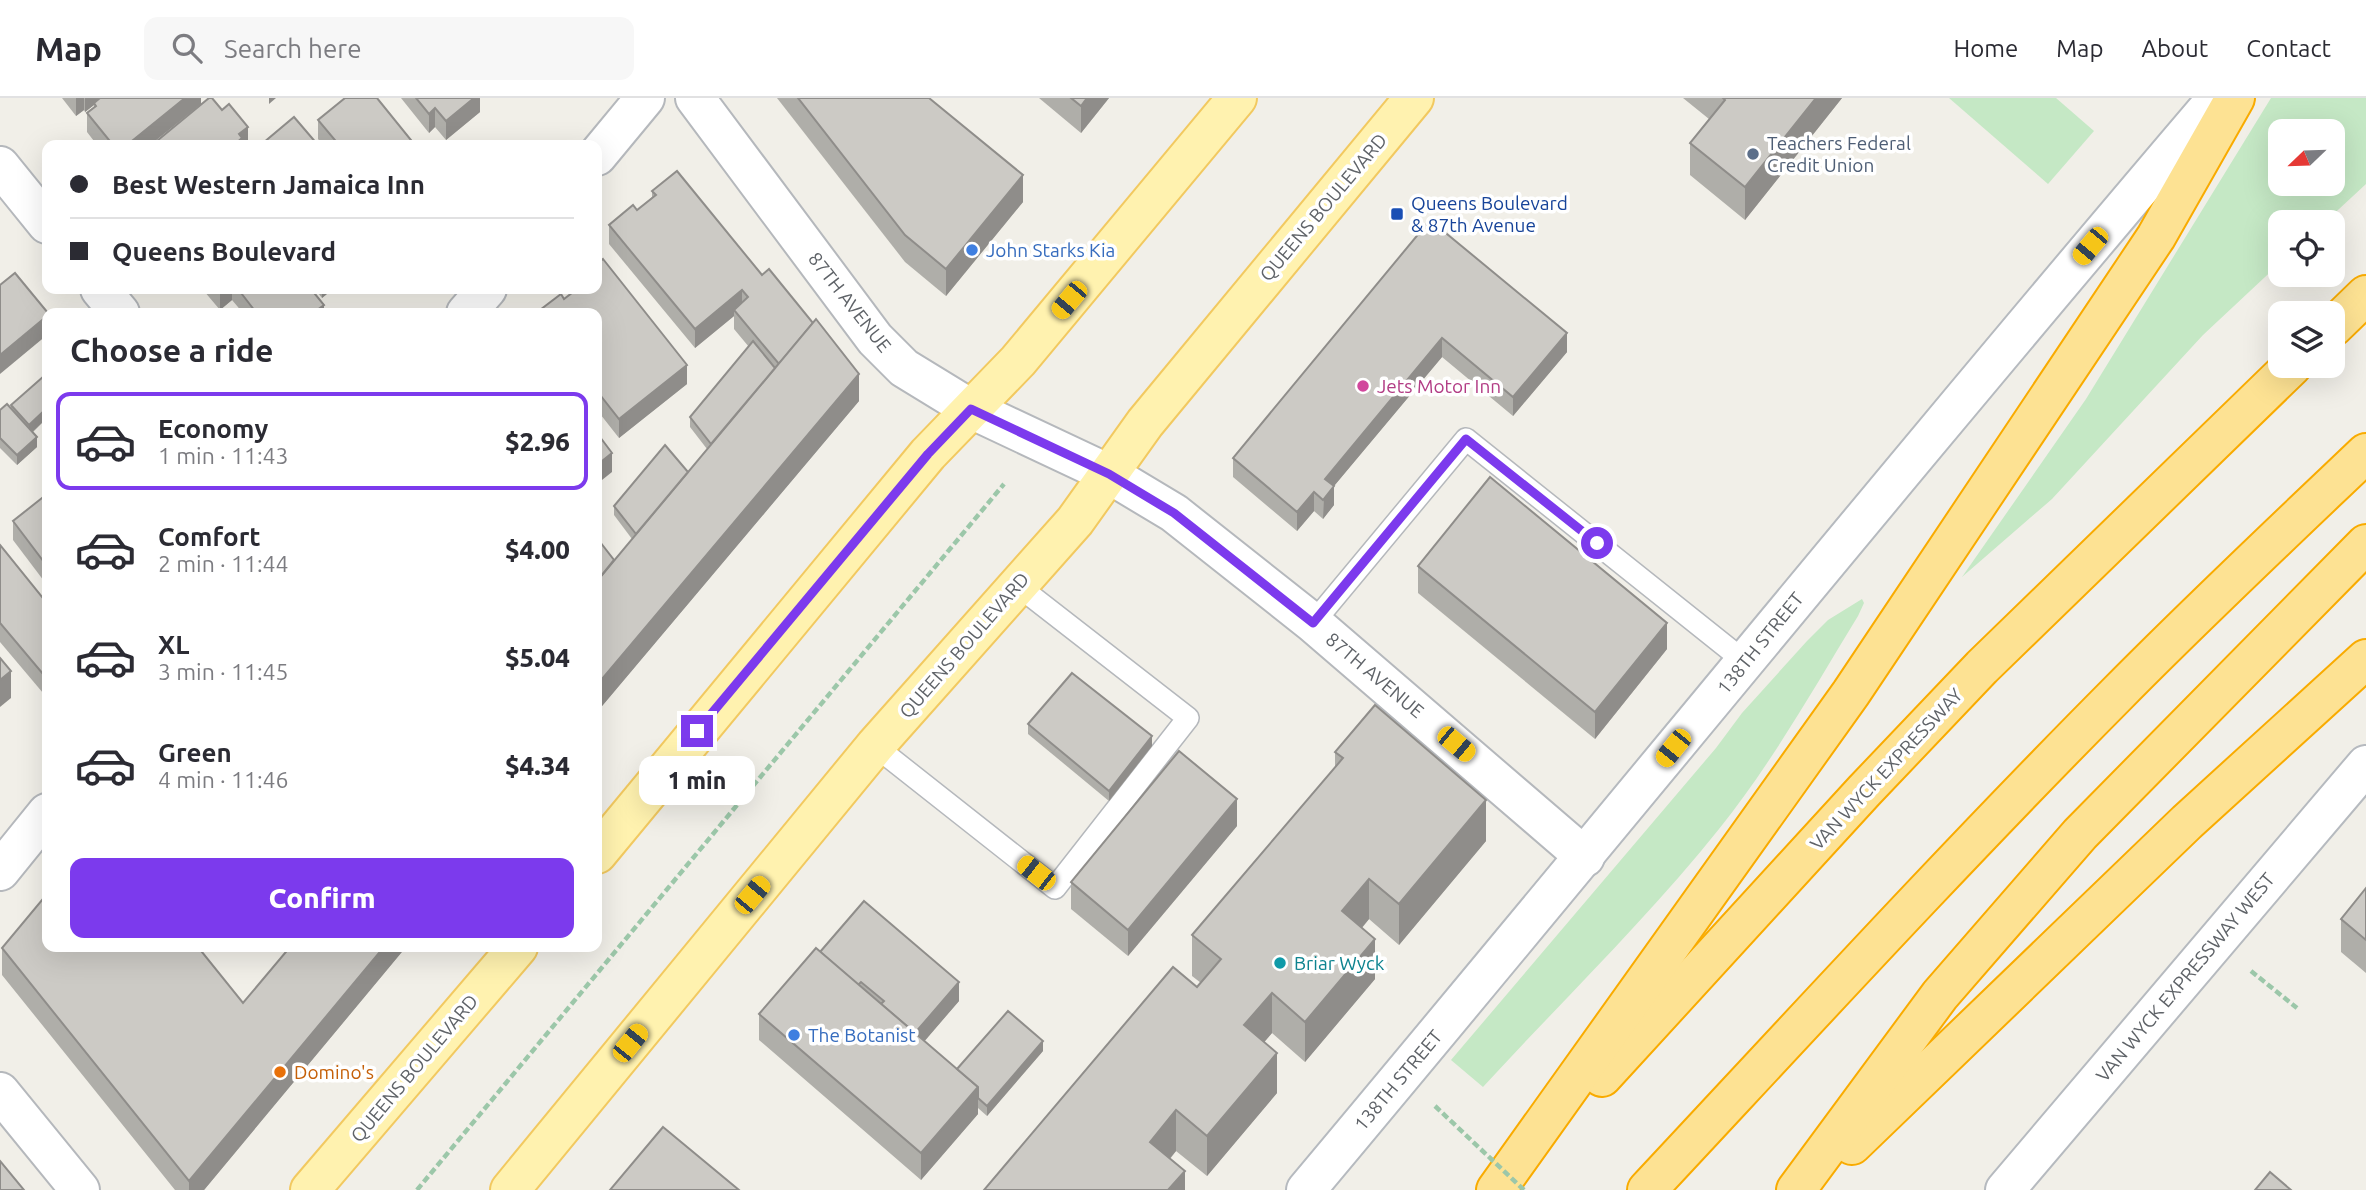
<!DOCTYPE html>
<html lang="en">
<head>
<meta charset="utf-8">
<style>
  body { margin:0; font-family:Ubuntu,sans-serif; background:#f7f7f7; color:#2b2b33; height:100vh; display:flex; flex-direction:column; font-size:26px; white-space:nowrap }
  * { box-sizing:border-box; margin:0 }
  p { font-size:23px; color:#7c7c81 }
  .icon { flex:none; width:38px; height:38px; fill:none; stroke:currentColor; stroke-width:2; stroke-linecap:round; stroke-linejoin:round }
  .map { position:relative; flex:1; overflow:hidden }
  .sheet { position:absolute; left:42px; top:210px; width:560px; height:644px; display:flex; flex-direction:column; background:#fff; border-radius:14px; box-shadow:0 7px 28px #0002 }
  .sheet>* { flex:none }
  .banner { position:absolute; left:42px; top:42px; width:560px; height:154px; border-radius:14px; box-shadow:0 7px 28px #0002; display:grid; align-content:center; height:154px; padding:0 28px; background:#fff }
  .needle { width:46px; rotate:247deg }
  .buttons { position:absolute; left:2268px; top:21px; display:grid; gap:14px }
  .buttons a { display:grid; place-items:center; width:77px; height:77px; border-radius:14px; background:#fff; box-shadow:0 7px 28px #0002; font-size:35px }
  .end { position:absolute; width:32px; height:32px; margin:-16px; border:9px solid #7c3aed; background:#fff; box-shadow:0 0 0 4px #fff }
  .from { border-radius:50% }
  .bubble { position:absolute; height:49px; border-radius:14px; background:#fff; box-shadow:0 7px 28px #0002; font-size:23px; font-weight:800; line-height:49px; text-align:center }
  .car { position:absolute; width:21px; height:42px; margin:-21px -10px; border-radius:9px; box-shadow:0 0 5px 2px #0007; background:linear-gradient(#f5c518 24%,#345 0 40%,#f5c518 0 76%,#345 0 86%,#f5c518 0) }
  .banner b { display:flex; align-items:center; gap:24px; height:66px; font-size:26px }
  .banner b+b { border-top:2px solid #e1e1e2 }
  .banner i { width:18px; height:18px; background:#2b2b33 }
  ul { padding:0; list-style:none }
  li { display:flex; align-items:center; gap:21px; height:98px; margin:0 14px 10px; padding:0 14px; border:4px solid transparent; border-radius:14px }
  li div { flex:1 }
  li b { display:block; font-size:26px }
  li em { font-style:normal; font-weight:800 }
  li.active { border-color:#7c3aed }
  li>.icon { width:63px; height:63px; stroke-width:1.5 }
  h2 { padding:0 28px; font-size:32px; line-height:84px }
  .primary-button { display:flex; gap:14px; margin-top:auto; padding:14px 28px }
  .primary-button a { flex:1; height:80px; border-radius:14px; background:#7c3aed; color:#fff; font-size:28px; font-weight:800; line-height:80px; text-align:center }
  header { display:flex; align-items:center; gap:42px; box-sizing:border-box; height:98px; padding:0 35px; background:#fff; border-bottom:2px solid #e1e1e2 }
  header strong { font-size:33px }
  nav { display:flex; gap:38px; margin-inline-start:auto; font-size:24px }
  .search { width:490px; height:63px; background:#f7f7f7; display:flex; align-items:center; gap:18px; box-sizing:border-box; padding:0 24px; border-radius:14px; color:#7c7c81; font-size:26px }
  .map>svg:first-child { display:block }
</style>
</head>
<body>
<header>
<strong>Map</strong>
<div class="search"><svg class="icon" aria-label="search" viewBox="0 0 24 24"><circle cx="10" cy="10" r="6"/><path d="M15 15l6 6"/></svg>Search here</div>
<nav><a>Home</a><a>Map</a><a>About</a><a>Contact</a></nav>
</header>
<div class="map">
<svg width="2366" height="1092" viewBox="0 0 2366 1092">
  <rect width="100%" height="100%" fill="#f1efe8"/>
  <g fill="#c5e8c5" fill-rule="evenodd">
    <polygon points="1949,0 2056,0 2094,33 2048,86"/>
    <path d="M2271 0H2366V86L2325 124H2280V165L2203 237 2052 401 1962 479 2086 301ZM2280 33H2333V86H2280Z"/>
    <path d="M1862 501 1864 505 1858 518C1814 590 1772 665 1719 731 1646 822 1562 903 1483 989L1451 962 1716 650 1742 615 1807 543 1828 522Z"/>
  </g>
  <g fill="none" stroke-linecap="round" stroke-linejoin="round">
    <defs>
      <g id="lane">
        <polyline points="1313,525 1466,341 1744,563"/>
        <polyline points="875,648 1055,790 1188,620 1017,487"/>
      </g>
      <g id="street">
        <polyline points="695,0 875,241 904,270 971,311 1109,376 1174,415 1313,525 1585,759"/>
        <polyline points="597,58 645,0"/>
        <polyline points="0,68 47,126"/>
        <polyline points="100,191 120,215"/>
        <polyline points="466,215 487,191"/>
        <polyline points="0,773 47,715"/>
        <polyline points="0,994 80,1092"/>
      </g>
      <g id="secondary">
        <path d="M1306 1092C1610 729 1909 361 2217 0"/>
        <polyline points="2005,1092 2366,667"/>
      </g>
      <g id="primary">
        <polyline points="597,756 928,356 1018,263 1237,0"/>
        <polyline points="310,1092 518,849"/>
        <polyline points="510,1092 875,648 1075,423 1145,325 1414,0"/>
      </g>
      <g id="highway">
        <polyline points="2333,229 2366,197"/>
        <polyline points="1602,979 1864,693 1982,569 2292,268"/>
        <polyline points="1852,1047 2187,724 2366,561"/>
        <polyline points="1496,1092 1851,595 2156,139 2235,0"/>
        <path d="M1647 1092C1803 925 1958 756 2119 594 2200 512 2283 434 2366 355"/>
        <polyline points="1796,1092 1940,897 2080,736 2366,446"/>
      </g>
    </defs>
    <use href="#lane" stroke="#b5b8bc" stroke-width="24"/>
    <use href="#street" stroke="#b5b8bc" stroke-width="42"/>
    <use href="#secondary" stroke="#b6babf" stroke-width="42"/>
    <use href="#primary" stroke="#f2c960" stroke-width="42"/>
    <use href="#highway" stroke="#f9ab00" stroke-width="42"/>
    <g stroke="#9cc7a9" stroke-width="4.5" stroke-dasharray="7 3.5" stroke-linecap="butt">
      <polyline points="2251,873 2297,910"/>
      <polyline points="417,1092 1004,386"/>
    </g>
    <use href="#lane" stroke="#fff" stroke-width="21"/>
    <use href="#street" stroke="#fff" stroke-width="38"/>
    <use href="#secondary" stroke="#fff" stroke-width="38"/>
    <use href="#primary" stroke="#fff2af" stroke-width="38"/>
    <use href="#highway" stroke="#fde293" stroke-width="38"/>
    <polyline stroke="#9cc7a9" stroke-width="4.5" stroke-dasharray="7 3.5" stroke-linecap="butt" points="1435,1008 1524,1092"/>
  </g>
  <g fill="#afaea9">
    <polygon points="62,0 201,0 201,6 150,47 97,47 87,34 87,15 94,10 94,7 85,14 84,12 76,18"/>
    <polygon points="401,0 480,0 480,14 446,42 435,29 429,35"/>
    <polygon points="777,0 929,0 1023,104 946,198 905,164"/>
    <polygon points="1039,0 1109,0 1081,35"/>
    <polygon points="1683,0 1842,0 1745,122 1690,77 1690,45 1709,21"/>
    <polygon points="318,22 415,47 323,47 318,41"/>
    <polygon points="652,93 859,303 597,614 597,440 614,462 632,441 614,417 614,408 688,374 707,351 690,329 690,319 749,249 734,231 734,218 695,250 609,146 609,127 637,112 652,99"/>
    <polygon points="1430,122 1567,254 1513,318 1442,259 1334,388 1334,407 1323,421 1314,413 1297,433 1233,379 1233,360"/>
    <polygon points="603,161 687,267 687,286 619,340 597,312 597,215 536,215 561,196 564,201 577,191 597,191 597,166"/>
    <polygon points="204,191 311,191 324,215 243,215 232,202 220,212 204,193"/>
    <polygon points="315,191 333,191 322,200"/>
    <polygon points="47,280 47,320 33,334 37,349 17,367 0,350 0,312 11,310 11,307"/>
    <polygon points="47,396 47,487 13,442 13,423"/>
    <polygon points="0,447 47,505 43,595 0,544"/>
    <polygon points="1418,468 1667,551 1595,641 1418,495"/>
    <polygon points="1028,626 1152,648 1109,703 1028,636"/>
    <polygon points="1335,654 1486,743 1399,847 1369,821 1362,830 1375,881 1305,964 1272,935 1264,944 1277,995 1207,1078 1176,1053 1170,1061 1185,1092 984,1092 1201,885 1192,878 1192,837 1335,670"/>
    <polygon points="1237,728 1128,858 1071,811 1071,784"/>
    <polygon points="2366,790 2366,875 2341,854 2341,821"/>
    <polygon points="290,849 406,849 204,1092 175,1092 2,877 2,850 243,905"/>
    <polygon points="820,854 959,903 924,943 957,971 1043,953 987,1018 978,1010 978,1016 921,1082 759,942 759,916"/>
  </g>
  <g fill="#8f8d8a">
    <polygon points="76,0 84,0 84,12 76,18"/>
    <polygon points="85,0 103,0 94,5 94,7 85,14"/>
    <polygon points="185,0 201,0 201,6 150,47 127,47"/>
    <polygon points="269,0 276,0 269,6"/>
    <polygon points="474,0 480,0 480,14 446,42 446,23"/>
    <polygon points="1087,0 1109,0 1081,35 1081,8"/>
    <polygon points="1816,0 1842,0 1745,122 1745,89"/>
    <polygon points="435,10 435,29 429,35 429,16"/>
    <polygon points="248,29 248,47 234,47 239,36"/>
    <polygon points="1023,77 1023,104 946,198 946,171"/>
    <polygon points="222,191 232,191 232,202 220,212 220,193"/>
    <polygon points="322,191 333,191 322,200"/>
    <polygon points="742,192 742,211 734,212 734,218 695,250 695,231"/>
    <polygon points="324,207 324,215 313,215"/>
    <polygon points="47,218 47,237 0,276 0,257"/>
    <polygon points="1567,235 1567,254 1513,318 1513,299"/>
    <polygon points="1442,240 1442,259 1334,388 1334,407 1323,421 1325,381"/>
    <polygon points="687,267 687,286 619,340 619,321"/>
    <polygon points="859,276 859,303 597,614 597,587"/>
    <polygon points="47,310 47,320 29,337 29,327"/>
    <polygon points="37,339 37,349 17,367 17,357"/>
    <polygon points="612,355 612,374 597,386 597,367"/>
    <polygon points="1314,394 1314,413 1297,433 1297,414"/>
    <polygon points="1667,525 1667,551 1595,641 1595,614"/>
    <polygon points="47,572 47,591 43,595 43,576"/>
    <polygon points="11,573 11,600 0,609 0,582"/>
    <polygon points="1152,638 1152,648 1109,703 1109,693"/>
    <polygon points="1237,701 1237,728 1128,858 1128,832"/>
    <polygon points="1486,702 1486,743 1399,847 1399,806"/>
    <polygon points="1369,781 1369,821 1342,853 1342,813"/>
    <polygon points="1375,841 1375,881 1305,964 1305,924"/>
    <polygon points="384,849 406,849 204,1092 189,1092 189,1083"/>
    <polygon points="959,884 959,903 911,959 911,940"/>
    <polygon points="1272,895 1272,935 1244,968 1244,927"/>
    <polygon points="1043,943 1043,953 987,1018 987,1008"/>
    <polygon points="1277,955 1277,995 1207,1078 1207,1038"/>
    <polygon points="978,989 978,1016 921,1082 921,1055"/>
    <polygon points="1176,1012 1176,1053 1150,1084 1150,1044"/>
    <polygon points="1185,1073 1185,1092 1168,1092"/>
  </g>
  <g fill="#cccac5" stroke="#8f8d8a" stroke-width="2">
    <polygon points="100,0 185,0 127,47 126,44 122,47 113,47 87,15 96,8 94,5"/>
    <polygon points="209,0 212,0 222,12 229,6 248,29 239,36 242,40 234,47 152,47"/>
    <polygon points="345,0 377,0 415,47 339,47 318,22"/>
    <polygon points="416,0 474,0 446,23 435,10 429,16"/>
    <polygon points="798,0 929,0 1023,77 946,171 905,137"/>
    <polygon points="1071,0 1087,0 1081,8"/>
    <polygon points="1723,0 1816,0 1745,89 1690,45 1725,2"/>
    <polygon points="294,19 318,47 264,47 263,45"/>
    <polygon points="677,73 762,177 769,171 813,225 779,266 734,212 748,199 742,192 695,231 609,127 633,107 637,112 656,97 652,93"/>
    <polygon points="1430,122 1567,235 1513,299 1442,240 1325,381 1334,388 1323,402 1314,394 1297,414 1233,360"/>
    <polygon points="603,161 687,267 619,321 597,293 597,215 536,215 561,196 564,201 577,191 597,191 597,166"/>
    <polygon points="15,175 48,215 47,218 0,257 0,187"/>
    <polygon points="238,191 311,191 324,207 313,215 252,215 255,213"/>
    <polygon points="816,221 859,276 597,587 597,483"/>
    <polygon points="753,243 775,270 711,346 690,319"/>
    <polygon points="44,278 47,280 47,310 29,327 11,307"/>
    <polygon points="7,306 37,339 17,357 0,340 0,312"/>
    <polygon points="597,335 612,355 597,367"/>
    <polygon points="665,347 688,374 636,436 614,408"/>
    <polygon points="1490,379 1667,525 1595,614 1418,468"/>
    <polygon points="47,396 47,468 13,423"/>
    <polygon points="597,440 614,462 597,483"/>
    <polygon points="0,447 47,505 47,572 43,576 0,525"/>
    <polygon points="0,560 11,573 0,582"/>
    <polygon points="1072,575 1152,638 1109,693 1028,626"/>
    <polygon points="1375,607 1486,702 1399,806 1369,781 1342,813 1375,841 1305,924 1272,895 1244,927 1277,955 1207,1038 1176,1012 1150,1044 1185,1073 1168,1092 984,1092 1173,869 1197,889 1221,861 1192,837 1343,660 1335,654"/>
    <polygon points="1179,653 1237,701 1128,832 1071,784"/>
    <polygon points="2366,790 2366,842 2341,821"/>
    <polygon points="47,796 47,849 198,849 243,905 290,849 384,849 189,1083 2,850"/>
    <polygon points="864,803 959,884 915,935 881,906 884,903 861,884 858,887 820,854"/>
    <polygon points="816,850 978,989 921,1055 759,916"/>
    <polygon points="1008,913 1043,943 987,1008 978,1000 978,989 957,971"/>
    <polygon points="663,1029 739,1092 610,1092"/>
    <polygon points="0,1063 24,1092 0,1092"/>
    <polygon points="2270,1074 2291,1092 2255,1092"/>
  </g>
  <g fill="none" stroke-linecap="round" stroke-linejoin="round">
    <polyline stroke="#7c3aed" stroke-width="9" points="697,633 928,356 971,311 1109,376 1174,415 1313,525 1466,341 1597,445"/>
  </g>
  <circle fill="#5c6f8a" stroke="#fff" stroke-width="2.5" cx="1753" cy="56" r="7"/>
  <rect fill="#1a4fb4" stroke="#fff" stroke-width="2.5" x="1390" y="109" width="14" height="14" rx="3.5"/>
  <g fill="#3f7fe0" stroke="#fff" stroke-width="2.5">
    <circle cx="972" cy="152" r="7"/>
    <circle cx="794" cy="937" r="7"/>
  </g>
  <circle fill="#d1479c" stroke="#fff" stroke-width="2.5" cx="1363" cy="288" r="7"/>
  <circle fill="#0f9aa8" stroke="#fff" stroke-width="2.5" cx="1280" cy="865" r="7"/>
  <circle fill="#e8710a" stroke="#fff" stroke-width="2.5" cx="280" cy="974" r="7"/>
  <g text-anchor="middle" dominant-baseline="central" stroke-width="7" stroke-linejoin="round" paint-order="stroke">
    <g font-size="19" fill="#4e5e75" stroke="#fff" text-anchor="start">
      <text x="1767" y="45">Teachers Federal<tspan x="1767" dy="22">Credit Union</tspan></text>
    </g>
    <g font-size="19" fill="#164399" stroke="#fff" text-anchor="start">
      <text x="1411" y="105">Queens Boulevard<tspan x="1411" dy="22">&amp; 87th Avenue</tspan></text>
    </g>
    <g font-size="19" fill="#5f6368" stroke="#fff">
      <text transform="translate(1323 109) rotate(-50)">QUEENS BOULEVARD</text>
      <text transform="translate(850 204) rotate(52)">87TH AVENUE</text>
      <text transform="translate(1760 545) rotate(-51)">138TH STREET</text>
      <text transform="translate(964 547) rotate(-49)">QUEENS BOULEVARD</text>
      <text transform="translate(1375 577) rotate(40)">87TH AVENUE</text>
      <text transform="translate(1886 671) rotate(-47)">VAN WYCK EXPRESSWAY</text>
      <text transform="translate(2185 879) rotate(-50)">VAN WYCK EXPRESSWAY WEST</text>
      <text transform="translate(414 970) rotate(-50)">QUEENS BOULEVARD</text>
      <text transform="translate(1398 982) rotate(-50)">138TH STREET</text>
    </g>
    <g font-size="19" fill="#366cbe" stroke="#fff" text-anchor="start">
      <text x="986" y="152">John Starks Kia</text>
      <text x="808" y="937">The Botanist</text>
    </g>
    <g font-size="19" fill="#b23c85" stroke="#fff" text-anchor="start">
      <text x="1377" y="288">Jets Motor Inn</text>
    </g>
    <g font-size="19" fill="#0d838f" stroke="#fff" text-anchor="start">
      <text x="1294" y="865">Briar Wyck</text>
    </g>
    <g font-size="19" fill="#c56008" stroke="#fff" text-anchor="start">
      <text x="294" y="974">Domino's</text>
    </g>
  </g>
</svg>
<div class="buttons">
<a><svg class="needle" viewBox="-14 -14 28 28"><path d="M0-13l5 13h-10z" fill="#e53935"/><path d="M0 13l5-13h-10z" fill="#7c7c81"/></svg></a>
<a><svg class="icon" aria-label="locate" viewBox="0 0 24 24"><circle cx="12" cy="12" r="6"/><path d="M12 2v4M12 18v4M2 12h4M18 12h4"/></svg></a>
<a><svg class="icon" aria-label="layers" viewBox="0 0 24 24"><path d="M12 4l9 5-9 5-9-5zM3 14l9 5 9-5"/></svg></a>
</div>
<i class="end from" style="left:1597px;top:445px"></i>
<i class="end" style="left:697px;top:633px"></i>
<div class="bubble" style="left:639px;top:658px;width:116px">1 min</div>
<i class="car" style="left:2090px;top:148px;rotate:220deg"></i>
<i class="car" style="left:1069px;top:202px;rotate:220deg"></i>
<i class="car" style="left:1456px;top:646px;rotate:130deg"></i>
<i class="car" style="left:1673px;top:650px;rotate:219deg"></i>
<i class="car" style="left:1036px;top:775px;rotate:308deg"></i>
<i class="car" style="left:752px;top:797px;rotate:40deg"></i>
<i class="car" style="left:630px;top:945px;rotate:39deg"></i>
<div class="banner">
<b><i class="from"></i>Best Western Jamaica Inn</b>
<b><i></i>Queens Boulevard</b>
</div>
<section class="sheet">
<h2>Choose a ride</h2>
<ul>
<li class="active"><svg class="icon" aria-label="car" viewBox="0 0 24 24"><path d="M5 17H2v-5l4-1 3-4h7l3 4 3 1v5h-3M9 17h6M6 11h13"/><circle cx="7" cy="17" r="2"/><circle cx="17" cy="17" r="2"/></svg><div><b>Economy</b><p>1 min · 11:43</p></div><em>$2.96</em></li>
<li><svg class="icon" aria-label="car" viewBox="0 0 24 24"><path d="M5 17H2v-5l4-1 3-4h7l3 4 3 1v5h-3M9 17h6M6 11h13"/><circle cx="7" cy="17" r="2"/><circle cx="17" cy="17" r="2"/></svg><div><b>Comfort</b><p>2 min · 11:44</p></div><em>$4.00</em></li>
<li><svg class="icon" aria-label="car" viewBox="0 0 24 24"><path d="M5 17H2v-5l4-1 3-4h7l3 4 3 1v5h-3M9 17h6M6 11h13"/><circle cx="7" cy="17" r="2"/><circle cx="17" cy="17" r="2"/></svg><div><b>XL</b><p>3 min · 11:45</p></div><em>$5.04</em></li>
<li><svg class="icon" aria-label="car" viewBox="0 0 24 24"><path d="M5 17H2v-5l4-1 3-4h7l3 4 3 1v5h-3M9 17h6M6 11h13"/><circle cx="7" cy="17" r="2"/><circle cx="17" cy="17" r="2"/></svg><div><b>Green</b><p>4 min · 11:46</p></div><em>$4.34</em></li>
</ul>
<div class="primary-button"><a>Confirm</a></div>
</section>
</div>
</body>
</html>
